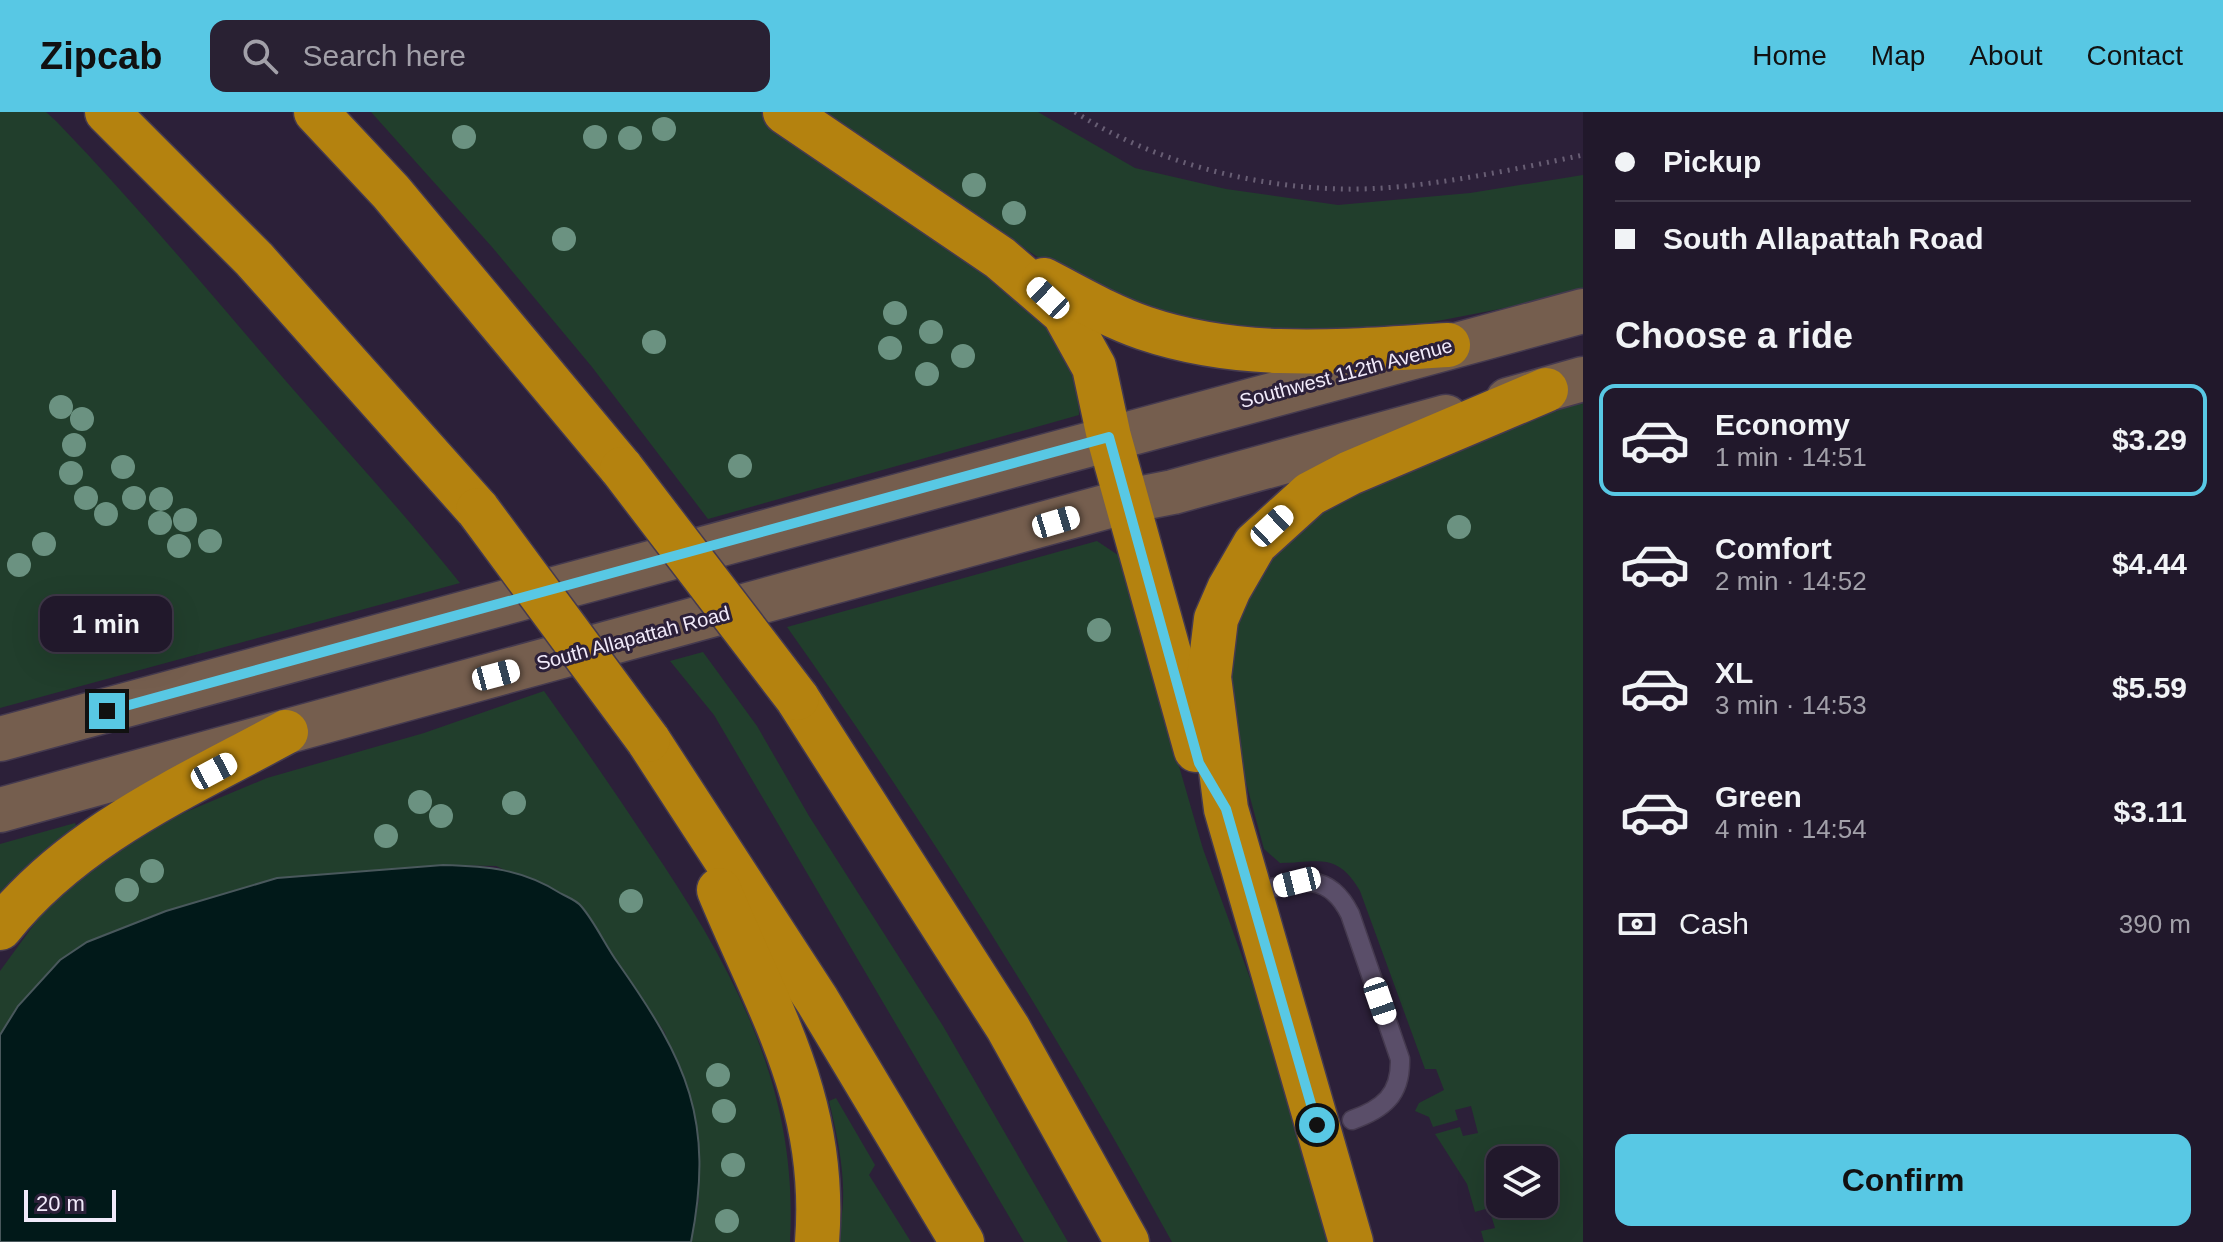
<!DOCTYPE html>
<html lang="en">
<head>
<meta charset="utf-8">
<style>
  body { margin:0; font-family:Helvetica,sans-serif; background:#292133; color:#f1f3f6; height:100vh; display:flex; flex-direction:column; font-size:30px; white-space:nowrap }
  * { box-sizing:border-box; margin:0 }
  p { font-size:26px; color:#a2a0a9 }
  .icon { flex:none; width:44px; height:44px; fill:none; stroke:currentColor; stroke-width:2; stroke-linecap:round; stroke-linejoin:round }
  .map { position:relative; flex:1; overflow:hidden }
  .drawer { display:flex; flex-direction:column; background:#21182b; width:640px }
  .drawer>* { flex:none }
  .hud { display:grid; align-content:center; height:176px; padding:0 32px; background:#21182b }
  .buttons { position:absolute; left:1486px; top:1034px; display:grid; gap:16px }
  .buttons a { display:grid; place-items:center; width:72px; height:72px; border-radius:16px; background:#21182b; box-shadow:0 8px 32px #0002,0 0 0 2px #3e3747; font-size:40px }
  .scale { position:absolute; left:24px; bottom:20px; width:92px; box-sizing:border-box; padding-left:8px; border:4px solid #f1eafa; border-top:0; font-size:22px; line-height:28px; white-space:nowrap; color:#f1eafa; -webkit-text-stroke:6px #2c2039; paint-order:stroke }
  .end { position:absolute; width:36px; height:36px; margin:-18px; border:10px solid #58c8e4; background:#111; box-shadow:0 0 0 4px #111 }
  .from { border-radius:50% }
  .bubble { position:absolute; height:56px; border-radius:16px; background:#21182b; box-shadow:0 8px 32px #0002,0 0 0 2px #3e3747; font-size:26px; font-weight:700; line-height:56px; text-align:center }
  .car { position:absolute; width:24px; height:48px; margin:-24px -12px; border-radius:10px; box-shadow:0 0 6px 2px #0007; background:linear-gradient(#fff 24%,#345 0 40%,#fff 0 76%,#345 0 86%,#fff 0) }
  .hud b { display:flex; align-items:center; gap:28px; height:76px; font-size:30px }
  .hud b+b { border-top:2px solid #3e3747 }
  .hud i { width:20px; height:20px; background:#f1f3f6 }
  ul { padding:0; list-style:none }
  li { display:flex; align-items:center; gap:24px; height:112px; margin:0 16px 12px; padding:0 16px; border:4px solid transparent; border-radius:16px }
  li div { flex:1 }
  li b { display:block; font-size:30px }
  li em { font-style:normal; font-weight:700 }
  li.current { border-color:#58c8e4 }
  li>.icon { width:72px; height:72px; stroke-width:1.5 }
  h2 { padding:0 32px; font-size:36px; line-height:96px }
  .pay { display:flex; align-items:center; gap:20px; height:88px; padding:0 32px; font-size:30px }
  .pay p { margin-inline-start:auto }
  .primary-button { display:flex; gap:16px; margin-top:auto; padding:16px 32px }
  .primary-button a { flex:1; height:92px; border-radius:16px; background:#58c8e4; color:#111; font-size:32px; font-weight:700; line-height:92px; text-align:center }
  header { display:flex; align-items:center; gap:48px; box-sizing:border-box; height:112px; padding:0 40px; background:#58c8e4; color:#111 }
  header strong { font-size:38px }
  nav { display:flex; gap:44px; margin-inline-start:auto; font-size:28px }
  .search { width:560px; height:72px; background:#292133; display:flex; align-items:center; gap:20px; box-sizing:border-box; padding:0 28px; border-radius:16px; color:#a2a0a9; font-size:30px }
  main { display:flex; flex:1; min-height:0 }
  .map>svg:first-child { display:block }
</style>
</head>
<body>
<header>
<strong>Zipcab</strong>
<div class="search"><svg class="icon" aria-label="search" viewBox="0 0 24 24"><circle cx="10" cy="10" r="6"/><path d="M15 15l6 6"/></svg>Search here</div>
<nav><a>Home</a><a>Map</a><a>About</a><a>Contact</a></nav>
</header>
<main>
<div class="map">
<svg width="1583" height="1130" viewBox="0 0 1583 1130">
  <rect width="100%" height="100%" fill="#2c2039"/>
  <g fill="#213e2c" fill-rule="evenodd">
    <path d="M0 0H46L56 9C136 92 210 181 285 268 344 336 404 401 460 471L0 596Z"/>
    <polygon points="371,0 760,0 1024,184 1078,256 1079,303 708,407 592,255 492,135"/>
    <polygon points="820,0 1038,0 1135,56 1226,77 1338,93 1470,81 1583,63 1583,181 1375,221 1320,224 1183,211 1060,160"/>
    <path d="M1583 287V1130H1484L1481 1119 1495 1116 1489 1096 1475 1100 1467 1072 1435 1022 1460 1015 1463 1024 1478 1021 1471 994 1455 998 1458 1008 1433 1015 1429 1005 1415 999 1419 991 1444 978 1436 957H1425L1360 779C1337 739 1317 751 1280 751L1264 737 1235 630 1225 568 1244 472 1331 381ZM1500 1048H1544V1092H1500Z"/>
    <path d="M1097 429 1118 443 1203 737 1275 935 1329 1130H1172C1055 917 927 713 787 515Z"/>
    <polygon points="703,540 757,614 809,704 943,914 1068,1130 1024,1130 714,603 670,549"/>
    <path d="M544 579C580 629 614 679 648 730 732 854 799 974 790 1130H691L699 1087 665 921 580 793 496 754 443 753 277 766 18 894 0 923V859L38 807 74 768 162 710 267 666 424 621Z"/>
    <polygon points="75,711 78,719 0,794 0,732"/>
    <path d="M836 986 875 1053 869 1063 911 1130H835C852 1089 839 1031 829 989Z"/>
  </g>
  <path fill="#011919" stroke="#49585c" stroke-width="2" d="M443 753C487 754 522 757 560 781 567 785 576 788 581 794 595 810 605 833 618 851 687 949 715 1008 691 1130H0V923L18 894 60 848 87 830 166 799 277 766Z"/>
  <g fill="none" stroke-linecap="round" stroke-linejoin="round">
    <defs>
      <path id="lane" d="M1250 782C1293 771 1326 754 1350 802L1400 947C1401 983 1383 997 1352 1008"/>
      <g id="secondary">
        <polyline points="1508,288 1583,267"/>
        <polyline points="0,627 1583,199"/>
        <polyline points="0,698 1127,389 1173,380 1446,305"/>
      </g>
      <g id="highway">
        <polyline points="107,0 254,147 478,398"/>
        <polyline points="316,0 391,80 622,357"/>
        <polyline points="785,0 1000,146 1064,201 1094,255 1109,325 1196,638"/>
        <path d="M1044 168C1077 185 1109 204 1144 216 1244 250 1345 239 1448 233"/>
        <polyline points="797,586 1008,916 1127,1130"/>
        <polyline points="648,628 817,888 962,1130"/>
        <path d="M719 778C769 899 828 991 817 1130"/>
        <path d="M0 816C74 723 183 676 286 620"/>
        <polyline points="1351,1130 1226,697 1209,565 1216,507 1229,477 1255,432 1310,382 1350,361 1546,278"/>
      </g>
    </defs>
    <use href="#lane" stroke="#453a4f" stroke-width="21"/>
    <use href="#secondary" stroke="#453a4f" stroke-width="47"/>
    <use href="#highway" stroke="#453a4f" stroke-width="47"/>
    <path stroke="#685e74" stroke-width="5" stroke-dasharray="2 6" stroke-linecap="butt" d="M1075 0C1151 49 1251 75 1342 77 1413 79 1512 58 1583 43"/>
    <use href="#lane" stroke="#5a4e69" stroke-width="18"/>
    <use href="#secondary" stroke="#755e4e" stroke-width="44"/>
    <use href="#highway" stroke="#b4820f" stroke-width="44"/>
    <defs>
      <g id="highway-bridge">
        <polyline points="622,357 797,586"/>
        <polyline points="478,398 648,628"/>
      </g>
    </defs>
    <use href="#highway-bridge" stroke="#453a4f" stroke-width="47" stroke-linecap="butt"/>
    <use href="#highway-bridge" stroke="#b4820f" stroke-width="44"/>
  </g>
  <g fill="#6b9281">
    <circle cx="664" cy="17" r="12"/>
    <circle cx="464" cy="25" r="12"/>
    <circle cx="595" cy="25" r="12"/>
    <circle cx="630" cy="26" r="12"/>
    <circle cx="974" cy="73" r="12"/>
    <circle cx="1014" cy="101" r="12"/>
    <circle cx="564" cy="127" r="12"/>
    <circle cx="895" cy="201" r="12"/>
    <circle cx="931" cy="220" r="12"/>
    <circle cx="654" cy="230" r="12"/>
    <circle cx="890" cy="236" r="12"/>
    <circle cx="963" cy="244" r="12"/>
    <circle cx="927" cy="262" r="12"/>
    <circle cx="61" cy="295" r="12"/>
    <circle cx="82" cy="307" r="12"/>
    <circle cx="74" cy="333" r="12"/>
    <circle cx="740" cy="354" r="12"/>
    <circle cx="123" cy="355" r="12"/>
    <circle cx="71" cy="361" r="12"/>
    <circle cx="86" cy="386" r="12"/>
    <circle cx="134" cy="386" r="12"/>
    <circle cx="161" cy="387" r="12"/>
    <circle cx="106" cy="402" r="12"/>
    <circle cx="185" cy="408" r="12"/>
    <circle cx="160" cy="411" r="12"/>
    <circle cx="1459" cy="415" r="12"/>
    <circle cx="210" cy="429" r="12"/>
    <circle cx="44" cy="432" r="12"/>
    <circle cx="179" cy="434" r="12"/>
    <circle cx="19" cy="453" r="12"/>
    <circle cx="1099" cy="518" r="12"/>
    <circle cx="420" cy="690" r="12"/>
    <circle cx="514" cy="691" r="12"/>
    <circle cx="441" cy="704" r="12"/>
    <circle cx="386" cy="724" r="12"/>
    <circle cx="152" cy="759" r="12"/>
    <circle cx="127" cy="778" r="12"/>
    <circle cx="631" cy="789" r="12"/>
    <circle cx="718" cy="963" r="12"/>
    <circle cx="724" cy="999" r="12"/>
    <circle cx="733" cy="1053" r="12"/>
    <circle cx="727" cy="1109" r="12"/>
  </g>
  <g fill="none" stroke-linecap="round" stroke-linejoin="round">
    <polyline stroke="#58c8e4" stroke-width="10" points="107,599 1109,325 1199,651 1226,697 1317,1013"/>
  </g>
  <g text-anchor="middle" dominant-baseline="central" stroke-width="6" stroke-linejoin="round" paint-order="stroke">
    <g font-size="20" fill="#f1eafa" stroke="#2c2039">
      <text transform="translate(1346 261) rotate(-15)">Southwest 112th Avenue</text>
      <text transform="translate(633 526) rotate(-15)">South Allapattah Road</text>
    </g>
  </g>
</svg>
<div class="buttons">
<a><svg class="icon" aria-label="layers" viewBox="0 0 24 24"><path d="M12 4l9 5-9 5-9-5zM3 14l9 5 9-5"/></svg></a>
</div>
<div class="scale">20 m</div>
<i class="end from" style="left:1317px;top:1013px"></i>
<i class="end" style="left:107px;top:599px"></i>
<div class="bubble" style="left:40px;top:484px;width:132px">1 min</div>
<i class="car" style="left:1048px;top:186px;rotate:313deg"></i>
<i class="car" style="left:1056px;top:410px;rotate:73deg"></i>
<i class="car" style="left:1272px;top:414px;rotate:47deg"></i>
<i class="car" style="left:496px;top:563px;rotate:75deg"></i>
<i class="car" style="left:214px;top:659px;rotate:62deg"></i>
<i class="car" style="left:1297px;top:770px;rotate:256deg"></i>
<i class="car" style="left:1380px;top:889px;rotate:161deg"></i>
</div>
<section class="drawer">
<div class="hud">
<b><i class="from"></i>Pickup</b>
<b><i></i>South Allapattah Road</b>
</div>
<h2>Choose a ride</h2>
<ul>
<li class="current"><svg class="icon" aria-label="car" viewBox="0 0 24 24"><path d="M5 17H2v-5l4-1 3-4h7l3 4 3 1v5h-3M9 17h6M6 11h13"/><circle cx="7" cy="17" r="2"/><circle cx="17" cy="17" r="2"/></svg><div><b>Economy</b><p>1 min · 14:51</p></div><em>$3.29</em></li>
<li><svg class="icon" aria-label="car" viewBox="0 0 24 24"><path d="M5 17H2v-5l4-1 3-4h7l3 4 3 1v5h-3M9 17h6M6 11h13"/><circle cx="7" cy="17" r="2"/><circle cx="17" cy="17" r="2"/></svg><div><b>Comfort</b><p>2 min · 14:52</p></div><em>$4.44</em></li>
<li><svg class="icon" aria-label="car" viewBox="0 0 24 24"><path d="M5 17H2v-5l4-1 3-4h7l3 4 3 1v5h-3M9 17h6M6 11h13"/><circle cx="7" cy="17" r="2"/><circle cx="17" cy="17" r="2"/></svg><div><b>XL</b><p>3 min · 14:53</p></div><em>$5.59</em></li>
<li><svg class="icon" aria-label="car" viewBox="0 0 24 24"><path d="M5 17H2v-5l4-1 3-4h7l3 4 3 1v5h-3M9 17h6M6 11h13"/><circle cx="7" cy="17" r="2"/><circle cx="17" cy="17" r="2"/></svg><div><b>Green</b><p>4 min · 14:54</p></div><em>$3.11</em></li>
</ul>
<div class="pay"><svg class="icon" aria-label="cash" viewBox="0 0 24 24"><path d="M3 7h18v10H3z"/><circle cx="12" cy="12" r="2"/></svg>Cash<p>390 m</p></div>
<div class="primary-button"><a>Confirm</a></div>
</section>
</main>
</body>
</html>
